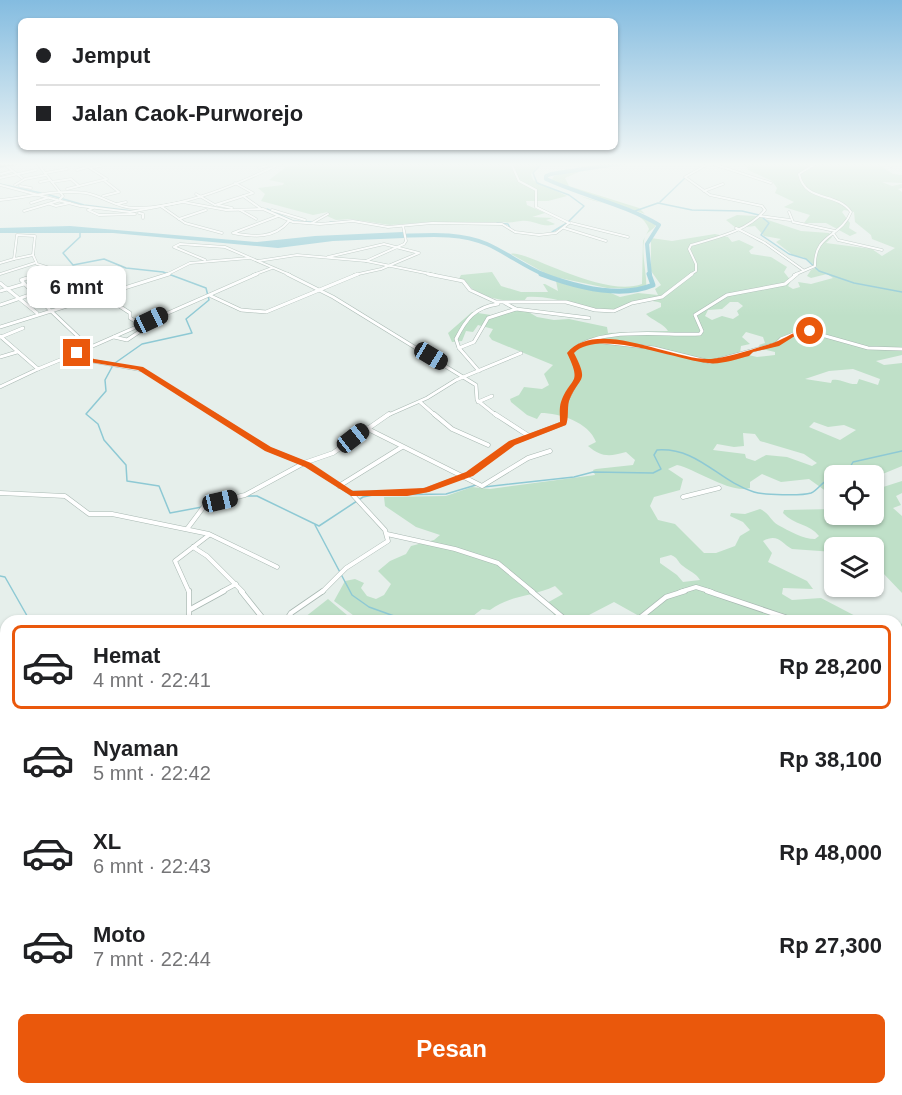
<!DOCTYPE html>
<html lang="id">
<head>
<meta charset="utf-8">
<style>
  body { margin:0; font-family:Arial,sans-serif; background:#f2f2f2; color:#202124; height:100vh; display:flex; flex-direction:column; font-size:22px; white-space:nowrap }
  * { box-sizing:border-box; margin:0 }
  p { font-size:20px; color:#757577 }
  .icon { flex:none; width:33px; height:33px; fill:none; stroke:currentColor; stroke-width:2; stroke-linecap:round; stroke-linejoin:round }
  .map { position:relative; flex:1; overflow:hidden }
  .panel { position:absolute; left:0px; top:615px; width:903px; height:480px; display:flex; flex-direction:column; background:#fff; border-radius:18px 18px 0 0; box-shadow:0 2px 4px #0004 }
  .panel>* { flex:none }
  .banner { position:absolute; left:18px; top:18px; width:600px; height:132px; border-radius:9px; box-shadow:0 2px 4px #0004; display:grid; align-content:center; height:132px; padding:0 18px; background:#fff }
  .fabs { position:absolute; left:824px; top:465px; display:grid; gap:12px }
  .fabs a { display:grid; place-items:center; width:60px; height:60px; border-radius:9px; background:#fff; box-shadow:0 2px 4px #0004; font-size:30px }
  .end { position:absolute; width:27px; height:27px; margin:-14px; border:8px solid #ea580c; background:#fff; box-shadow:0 0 0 3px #fff }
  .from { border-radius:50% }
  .bubble { position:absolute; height:42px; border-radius:9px; background:#fff; box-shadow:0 2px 4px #0004; font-size:20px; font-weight:800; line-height:42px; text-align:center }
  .car { position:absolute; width:18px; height:36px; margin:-18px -9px; border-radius:8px; box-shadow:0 0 4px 2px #0007; background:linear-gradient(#222 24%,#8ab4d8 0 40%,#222 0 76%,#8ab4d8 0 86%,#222 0) }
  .banner b { display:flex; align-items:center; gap:21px; height:57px; font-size:22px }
  .banner b+b { border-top:2px solid #e0e0e0 }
  .banner i { width:15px; height:15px; background:#202124 }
  ul { padding:10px 0 0; list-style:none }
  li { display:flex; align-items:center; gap:18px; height:84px; margin:0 12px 9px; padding:0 6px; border:3px solid transparent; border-radius:9px }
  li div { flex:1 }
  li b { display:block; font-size:22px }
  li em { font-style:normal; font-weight:800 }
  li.current { border-color:#ea580c }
  li>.icon { width:54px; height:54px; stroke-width:1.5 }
  .button { display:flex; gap:12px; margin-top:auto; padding:12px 18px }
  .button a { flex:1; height:69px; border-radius:9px; background:#ea580c; color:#fff; font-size:24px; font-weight:800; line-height:69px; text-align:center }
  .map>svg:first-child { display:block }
</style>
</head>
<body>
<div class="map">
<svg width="902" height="1095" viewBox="0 0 902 1095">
  <rect width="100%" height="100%" fill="#e6efeb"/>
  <g fill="#bfe0c8" fill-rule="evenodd">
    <path d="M301 163H501L515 169V163H542L531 174 533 180 567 196 548 201H526L527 205 545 213 532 217 553 218 546 220 555 224C543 229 533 219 521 221 512 222 511 223 502 222H430L390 225 350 219 336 220 327 216 328 212 313 215 261 201 265 194 258 188 283 185 284 183 269 180 286 167Z"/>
    <path d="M730 163H877L893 174 902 175V183L882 182 892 186 902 184V188L898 189 902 192V355L876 361 884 365 902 363V466L873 478V476H834V497L809 479 781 482 762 474 750 482V488C730 494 696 469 677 465L668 469 683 479 680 490 654 497 650 506 658 520 675 524 704 553H716L735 546 740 536 750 530 743 522 730 516 731 513 745 514 760 509C769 513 771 521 778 525 789 531 803 539 815 539L819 536C810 524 794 525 783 513L784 510 834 509V514H873V484L880 488 902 481V493L896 496 901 505 893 508 902 516V593L883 573 873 570V548H834V552L792 549C781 543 778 533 763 541L772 553 768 562 807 581 813 589 783 588 782 594 792 600 821 598 865 621H648L614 602 589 615 588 621H553L554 612 545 604 563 594 555 586C532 597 510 595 490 610L482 609 473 616 475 621H361L334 601 345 581 355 579 364 583 361 588 367 596 376 599 384 595 391 584 378 571 390 561 406 554 411 546 434 540 440 535 416 527 385 506 384 497 446 496 472 487 490 489 595 475 593 470 596 469 633 465 635 460 626 452C609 457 601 457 588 446L596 442C589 422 559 413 541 413L537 419 527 415 511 402 510 399 519 395 524 387 542 389 549 385 544 374 553 365 492 340 489 336 493 329 478 325 473 332 466 331 462 341 452 342 448 333 472 312 497 316 517 310 527 311 537 317 554 320 569 319 607 327 608 333 668 331C663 323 653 321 646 314L661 307V303C641 296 626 310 606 310 579 310 557 295 527 297L524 301C506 301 490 300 474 290 468 286 467 280 459 279L461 275 492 272 501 286 521 292H548L543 284H545L558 291 556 281H558L604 290 620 297 638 293 658 295 655 289 661 285 651 271V238L672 241 715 234 728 237 732 242 739 240 754 247 749 251 751 254 771 257 787 267 784 272 791 281 788 286 793 289 800 287 798 282 811 284 833 278 827 274 811 278 807 276 811 270 817 267 803 257 794 256 776 242 781 239 764 236 755 226 736 228 726 220 737 215 756 216 801 231 829 233 832 237 826 243 872 249 882 256 895 248 872 239 871 235 855 222 854 212 844 210 842 212 850 223 849 228 857 233 850 236 826 223H804L810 215 784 207 794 202 775 193 777 188 772 181 748 170 747 166ZM730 302H738L743 306 737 311 739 315 733 319 722 316 712 320 705 316 708 310 722 309ZM746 332 763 337 765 343 759 345 762 349 775 352V355L757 357 740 353 741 346 750 344 742 337ZM853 369 880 379 878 385 859 379 857 384C848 385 841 378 832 380L831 383 805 379 829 371ZM814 422 828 427 844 425 856 430 840 440 809 427ZM743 433 755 434 760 441 804 454 817 463 812 466 787 457 766 455 755 461 746 458 745 454 713 450 717 444 734 447 744 446ZM671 555C679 558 677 562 683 566 690 572 695 572 700 580L683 582 677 575 660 563V558Z"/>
    <polygon points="568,172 579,172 565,178 569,186 639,208 645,214 551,181 554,176"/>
    <path d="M580 196 631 211 656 225C654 229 649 231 646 235 639 247 648 276 646 289L607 288 550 276 511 254C522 248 603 299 642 284L643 241 649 229C641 206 600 205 580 196Z"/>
    <polygon points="328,599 354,621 300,621"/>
    <polygon points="902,623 902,1095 410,1095 414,1089 897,1089 897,631"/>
    <polygon points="6,938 6,1089 128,1089 129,1095 0,1095 0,940"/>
  </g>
  <polygon fill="#8ec9d4" points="70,226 257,242 315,236 403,232 404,238 333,241 278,248 113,233 0,233 0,228"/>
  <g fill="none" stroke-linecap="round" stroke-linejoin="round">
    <g stroke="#8ec9d4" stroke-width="1.5">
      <polyline points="542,163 533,173 537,183 569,195 584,206 567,223 552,232"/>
      <polyline points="0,184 41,193"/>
      <polyline points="46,194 84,205 132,211"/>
      <polyline points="660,202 685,178"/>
      <polyline points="267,209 293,221 311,222"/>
      <polyline points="635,211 658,203 692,210 742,211 759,215"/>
      <polyline points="763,218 769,223 761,235 789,254 806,259 819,271 854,283 902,292"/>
      <polyline points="330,222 358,221"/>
      <polyline points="497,223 508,224 510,228"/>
      <polyline points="80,231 80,237 63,253 73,265 104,259 126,268 163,272 206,288 209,300 186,319 192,333 142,344 115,363"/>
      <polyline points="112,367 105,380 106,391 86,414 98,424 104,440 126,465 127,481 159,486 170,513 202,507"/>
      <polyline points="845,476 853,462 902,451"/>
      <path d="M484 487 574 477 593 472 653 473 661 469 654 455 657 450C698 447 718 481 754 492 763 495 802 496 811 493 820 489 822 479 834 479"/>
      <polyline points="381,495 446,494 476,485"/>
      <polyline points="248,496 257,496 319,526 363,497 373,495"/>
      <polyline points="207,506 220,503"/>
      <polyline points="315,525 352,595 369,607 408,621"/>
      <polyline points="0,576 5,577 30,621"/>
      <polyline points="897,768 902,768"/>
    </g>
    <polyline stroke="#8ec9d4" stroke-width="2" points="264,1089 268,1095"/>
    <g stroke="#8ec9d4" stroke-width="4">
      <path d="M623 163 551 174 546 176V179C583 196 624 204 659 225L647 244 650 275"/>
      <path d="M399 236C429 235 459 232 487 244 507 253 525 267 545 275"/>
    </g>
    <path stroke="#8ec9d4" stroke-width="5" d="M541 274C573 286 620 299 653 285L649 274"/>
    <defs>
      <g id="minor-far4">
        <polyline points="37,163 63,196 60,199"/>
        <polyline points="511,163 519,181 536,190 536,207 569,223"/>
        <polyline points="710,163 771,183"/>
        <polyline points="887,163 891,166"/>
        <polyline points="5,165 22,178"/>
        <polyline points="91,168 104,165"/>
        <polyline points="259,168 270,165"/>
        <polyline points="77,170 88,167"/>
        <polyline points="45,173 67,169"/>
        <polyline points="1,174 12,171"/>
        <polyline points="0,178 36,170"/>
        <polyline points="40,182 50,180"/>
        <polyline points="52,182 71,179 79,186"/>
        <polyline points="0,185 80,206 130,212 183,202 226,210 263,209 293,222 320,224 353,221 388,227 432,223 502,224 515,232 539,235 556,233 569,223"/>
        <polyline points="15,185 25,179 46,175"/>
        <polyline points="20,186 31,188"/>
        <polyline points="67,189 107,179 82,163"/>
        <polyline points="704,191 723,184"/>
        <polyline points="196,194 215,205 253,193 235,183"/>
        <polyline points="103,196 119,192 105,181"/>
        <polyline points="243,196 260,208"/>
        <path d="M0 200C29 197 56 189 86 193 103 196 117 208 134 208 184 208 238 184 282 163"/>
        <polyline points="31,203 47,198"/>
        <polyline points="50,204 56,206 70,203"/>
        <polyline points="117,204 126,202"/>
        <polyline points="218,205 232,208"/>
        <polyline points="162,207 185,223 222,233"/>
        <polyline points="93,208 88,210 99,215 135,214"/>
        <polyline points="240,210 256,219"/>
        <polyline points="272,210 305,220"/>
        <polyline points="24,211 58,201"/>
        <polyline points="789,212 793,222 835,231"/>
        <polyline points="139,213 143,214 143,218"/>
        <path d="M278 216 233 233C254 237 274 239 289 221"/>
        <polyline points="760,216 790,220"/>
        <polyline points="179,219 206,210"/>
        <polyline points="312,223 328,214"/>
        <polyline points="571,223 628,237"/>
        <polyline points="403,226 406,241 404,244 366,261 435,275"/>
        <polyline points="564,228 606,241"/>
        <polyline points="736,228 765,243 803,270"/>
        <polyline points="833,233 838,240 882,250"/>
        <polygon points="17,235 35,236 33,255 14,259"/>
        <polyline points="33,255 37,264 72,275"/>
        <polyline points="328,257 384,244 419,253 381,269 354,275"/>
        <polyline points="205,260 174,247 180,244 225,247 290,275"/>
        <polyline points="258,261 297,255 366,261"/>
        <polyline points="0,263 14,259"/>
        <polyline points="0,274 35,263"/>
        <polyline points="166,275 190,263 249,258"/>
        <polyline points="253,275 272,268"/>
        <path d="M690 275 696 271V264L689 249 691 245C716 238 748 231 765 210L762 206 710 195 685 177 710 163"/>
        <path d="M794 275 815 266C814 233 841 238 851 212 836 191 805 203 799 174L817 163"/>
      </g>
      <g id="minor-far3">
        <polyline points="70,274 130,313 130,318 140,324"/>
        <polyline points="287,274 333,297 476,385 477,400 497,416"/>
        <polyline points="428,274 463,281 470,290 496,302 566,302 595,310 614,311 632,303 662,297 692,274"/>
        <polyline points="27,278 21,280 49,309"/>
        <polyline points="0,283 37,313"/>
        <polyline points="0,291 24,284"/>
        <polyline points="211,296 241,310 266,312 358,274"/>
        <polyline points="505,303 516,309 589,318"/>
        <polyline points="0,305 76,279"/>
        <polyline points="50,310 89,347"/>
        <polyline points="0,327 169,274"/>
        <polyline points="0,336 38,369 77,353 92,361 143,370 215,416"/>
        <polyline points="1,337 23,328"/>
        <polyline points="114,337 127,340 151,324 146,323"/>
        <polyline points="594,341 654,348 710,362 776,344 781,339 804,330 868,348 902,349"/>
        <polyline points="459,348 474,342 488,318 516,309"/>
        <polyline points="77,353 257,274"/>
        <polyline points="0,357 17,352"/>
        <path d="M479 371 459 348 456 339C466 319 475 307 498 304"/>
        <polyline points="0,387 38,369"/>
        <polyline points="420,402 436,416"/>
        <polyline points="478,402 492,396"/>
        <polyline points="386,416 427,398 456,380 521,353"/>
        <path d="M564 416V406L579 376 570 353C595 325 664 336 700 334L702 331 695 315 727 295 785 284 797 274"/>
      </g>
      <g id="minor-far2">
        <polyline points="213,414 268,449 308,465 351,493 407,493 426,490 472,473 512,443 564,423 564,414"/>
        <polyline points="434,414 452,429 488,445"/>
        <polyline points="495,414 529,436"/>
        <polyline points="366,428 482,486 528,458 550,451"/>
        <polyline points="339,486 402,447"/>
        <polyline points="0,493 65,496 89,514 112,514 209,534 277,567"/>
        <polyline points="683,497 719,488"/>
        <polyline points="187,529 205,505 245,495 304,463 333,453 389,414"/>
        <polyline points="387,534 455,549 498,563 533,592"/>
        <polyline points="193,547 207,556 243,592"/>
        <polyline points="189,592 175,561 209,535"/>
        <polyline points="221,592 236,584"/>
        <polyline points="322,592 346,568 388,541 385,530 351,493"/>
        <polyline points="680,592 696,587 712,592"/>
      </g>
      <g id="minor-far1">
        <polyline points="189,591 189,621"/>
        <polyline points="241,591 265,621"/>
        <polyline points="531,591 567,621"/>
        <polyline points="707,591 796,621"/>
        <polyline points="191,609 224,591"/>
        <polyline points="286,621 291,613 323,591"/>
        <polyline points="636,621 666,597 685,591"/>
        <polyline points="897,653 902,654"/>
        <polyline points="0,774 6,778"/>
      </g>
      <g id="minor">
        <polyline points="0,822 6,816"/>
        <polyline points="0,843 6,846"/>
        <polyline points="897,1046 902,1050"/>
        <polyline points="231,1089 235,1095"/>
      </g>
      <polyline id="major" points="0,166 20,163"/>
    </defs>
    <use href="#minor-far4" stroke="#a8b8b2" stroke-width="3"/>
    <use href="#minor-far3" stroke="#a8b8b2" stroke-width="4"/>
    <use href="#minor-far2" stroke="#a8b8b2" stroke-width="5"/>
    <use href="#minor-far1" stroke="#a8b8b2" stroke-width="6"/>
    <use href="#minor" stroke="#a8b8b2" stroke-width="7"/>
    <use href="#major" stroke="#c2cac8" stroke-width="4"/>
    <use href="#minor-far4" stroke="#fff" stroke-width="2"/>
    <use href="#minor-far3" stroke="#fff" stroke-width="3"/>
    <use href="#minor-far2" stroke="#fff" stroke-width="4"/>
    <use href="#minor-far1" stroke="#fff" stroke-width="4.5"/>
    <use href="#minor" stroke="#fff" stroke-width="5"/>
    <use href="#major" stroke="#6aa596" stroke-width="3"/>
  </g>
  <linearGradient id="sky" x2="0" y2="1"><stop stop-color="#84bce0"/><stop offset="0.52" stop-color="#f4f8f6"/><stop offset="1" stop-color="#f4f8f6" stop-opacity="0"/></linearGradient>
  <rect width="902" height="316" fill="url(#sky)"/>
  <path fill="#ea580c" d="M810 329 813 332 798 334 779 346 753 352 749 356C737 359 720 365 708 363 676 360 598 328 574 353 590 384 579 375 569 401 567 409 569 418 566 425L515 445 473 476 429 492 407 496H351L305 467 265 451 138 370 89 362 73 353 77 351 94 359 143 367 271 447 311 463 353 491 424 488 466 472 509 441 560 422C560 416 559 408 561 402 570 376 583 386 567 353 597 317 673 361 711 359 727 358 757 348 773 343 787 338 794 330 810 329Z"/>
</svg>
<div class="fabs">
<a><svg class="icon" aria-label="locate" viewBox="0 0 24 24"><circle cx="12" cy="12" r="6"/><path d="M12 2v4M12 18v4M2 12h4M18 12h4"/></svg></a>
<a><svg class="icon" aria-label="layers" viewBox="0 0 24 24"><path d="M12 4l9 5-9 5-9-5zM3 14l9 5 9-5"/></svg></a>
</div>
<i class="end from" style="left:810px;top:331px"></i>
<i class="end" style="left:77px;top:353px"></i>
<div class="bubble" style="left:27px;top:266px;width:99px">6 mnt</div>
<i class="car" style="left:151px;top:320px;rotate:65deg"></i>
<i class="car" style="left:431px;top:356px;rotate:121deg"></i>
<i class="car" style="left:353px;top:438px;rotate:52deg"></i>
<i class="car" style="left:220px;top:501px;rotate:77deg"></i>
<div class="banner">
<b><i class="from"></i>Jemput</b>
<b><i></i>Jalan Caok-Purworejo</b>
</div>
<section class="panel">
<ul>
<li class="current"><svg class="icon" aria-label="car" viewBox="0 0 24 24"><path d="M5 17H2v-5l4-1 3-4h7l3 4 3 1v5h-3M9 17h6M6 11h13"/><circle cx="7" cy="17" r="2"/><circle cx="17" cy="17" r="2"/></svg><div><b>Hemat</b><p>4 mnt · 22:41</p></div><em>Rp 28,200</em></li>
<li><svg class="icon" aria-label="car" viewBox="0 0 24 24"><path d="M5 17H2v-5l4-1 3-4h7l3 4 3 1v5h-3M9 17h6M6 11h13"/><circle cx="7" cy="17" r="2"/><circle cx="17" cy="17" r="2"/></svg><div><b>Nyaman</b><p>5 mnt · 22:42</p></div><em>Rp 38,100</em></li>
<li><svg class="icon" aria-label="car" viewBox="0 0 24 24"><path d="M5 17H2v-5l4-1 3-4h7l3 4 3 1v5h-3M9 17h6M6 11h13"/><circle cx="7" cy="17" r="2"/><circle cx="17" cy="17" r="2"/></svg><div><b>XL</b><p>6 mnt · 22:43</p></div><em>Rp 48,000</em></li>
<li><svg class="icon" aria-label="car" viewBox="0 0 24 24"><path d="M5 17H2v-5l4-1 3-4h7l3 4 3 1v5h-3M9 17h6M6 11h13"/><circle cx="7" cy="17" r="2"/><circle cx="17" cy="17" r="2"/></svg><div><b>Moto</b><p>7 mnt · 22:44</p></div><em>Rp 27,300</em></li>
</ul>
<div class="button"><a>Pesan</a></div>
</section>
</div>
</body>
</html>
